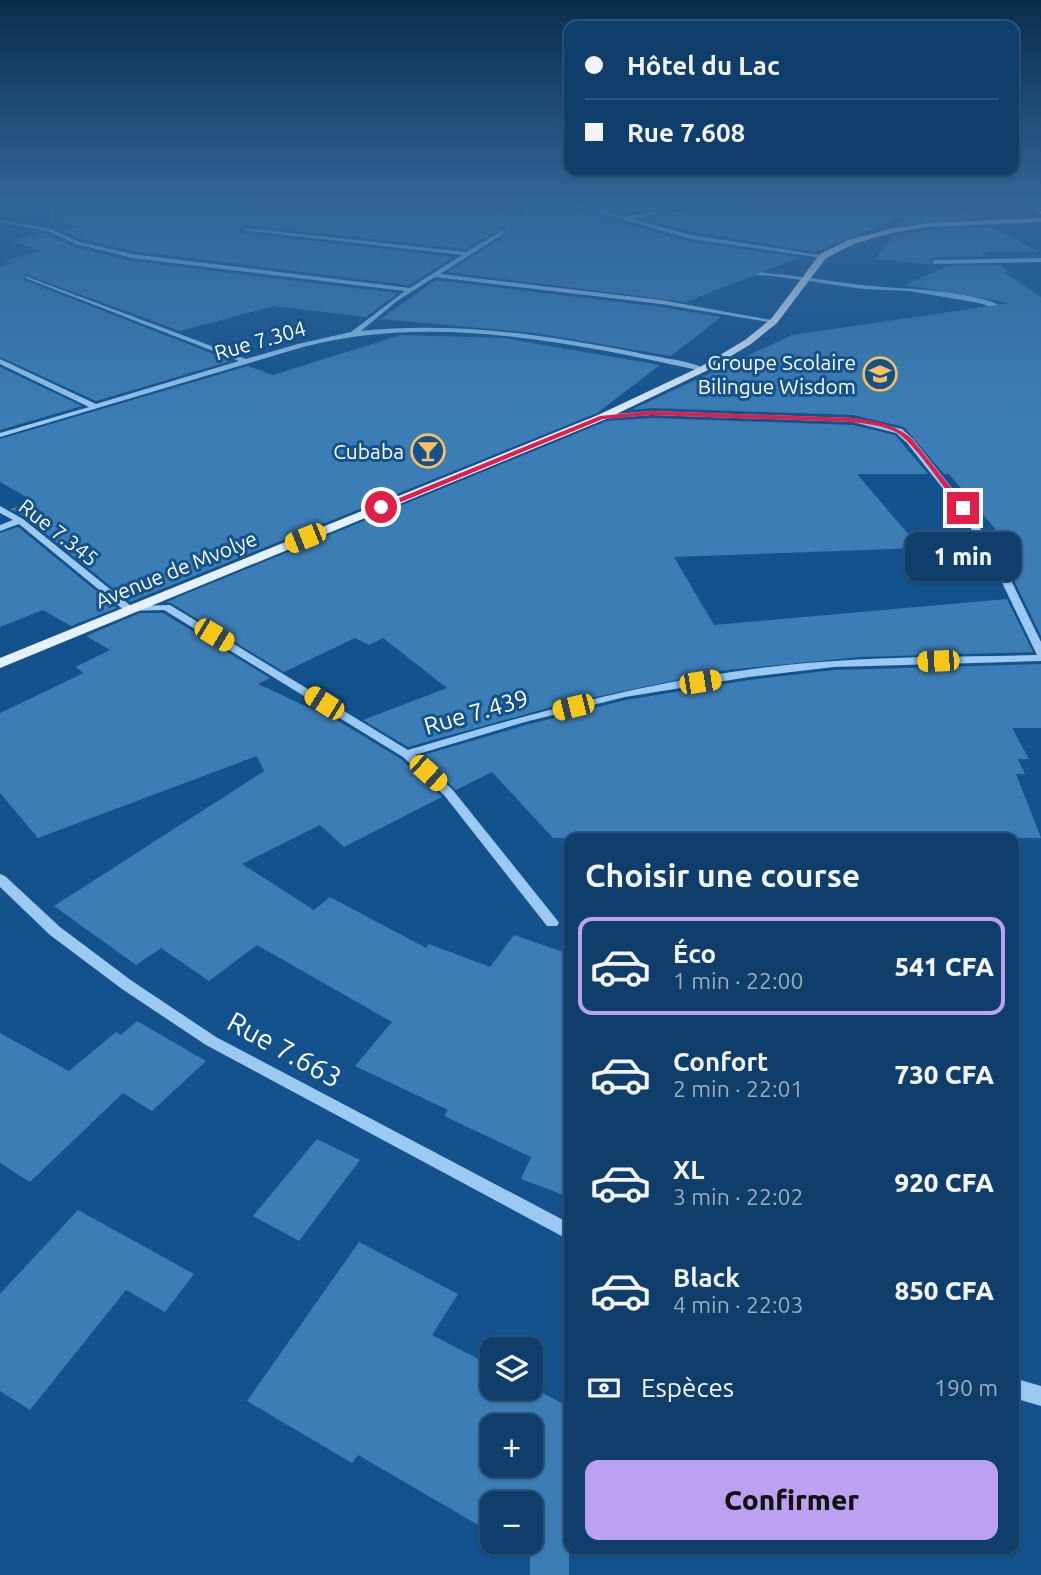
<!DOCTYPE html>
<html lang="fr">
<head>
<meta charset="utf-8">
<style>
  body { margin:0; font-family:Ubuntu,sans-serif; background:#1c4971; color:#f1f3f6; height:100vh; display:flex; flex-direction:column; font-size:26px; white-space:nowrap }
  * { box-sizing:border-box; margin:0 }
  p { font-size:23px; color:#9baec0 }
  .icon { flex:none; width:38px; height:38px; fill:none; stroke:currentColor; stroke-width:2; stroke-linecap:round; stroke-linejoin:round }
  .map { position:relative; flex:1; overflow:hidden }
  .panel { position:absolute; left:564px; top:833px; width:455px; height:721px; display:flex; flex-direction:column; background:#0e3e69; border-radius:14px; box-shadow:0 2px 5px #0004,0 0 0 2px #2e577d }
  .panel>* { flex:none }
  .top-card { position:absolute; left:564px; top:21px; width:455px; height:154px; border-radius:14px; box-shadow:0 2px 5px #0004,0 0 0 2px #2e577d; display:grid; align-content:center; height:154px; padding:0 21px; background:#0e3e69 }
  .buttons { position:absolute; left:480px; top:1337px; display:grid; gap:14px }
  .buttons a { display:grid; place-items:center; width:63px; height:63px; border-radius:14px; background:#0e3e69; box-shadow:0 2px 5px #0004,0 0 0 2px #2e577d; font-size:35px }
  .end { position:absolute; width:32px; height:32px; margin:-16px; border:9px solid #e11d48; background:#fff; box-shadow:0 0 0 4px #fff }
  .from { border-radius:50% }
  .bubble { position:absolute; height:49px; border-radius:14px; background:#0e3e69; box-shadow:0 2px 5px #0004,0 0 0 2px #2e577d; font-size:23px; font-weight:800; line-height:49px; text-align:center }
  .car { position:absolute; width:21px; height:42px; margin:-21px -10px; border-radius:9px; box-shadow:0 0 5px 2px #0007; background:linear-gradient(#f5c518 24%,#345 0 40%,#f5c518 0 76%,#345 0 86%,#f5c518 0) }
  .top-card b { display:flex; align-items:center; gap:24px; height:66px; font-size:26px }
  .top-card b+b { border-top:2px solid #2e577d }
  .top-card i { width:18px; height:18px; background:#f1f3f6 }
  ul { padding:0; list-style:none }
  li { display:flex; align-items:center; gap:21px; height:98px; margin:0 14px 10px; padding:0 7px; border:4px solid transparent; border-radius:14px }
  li div { flex:1 }
  li b { display:block; font-size:26px }
  li em { font-style:normal; font-weight:800 }
  li.current { border-color:#bca0f2 }
  li>.icon { width:63px; height:63px; stroke-width:1.5 }
  h2 { padding:0 21px; font-size:32px; line-height:84px }
  .pay { display:flex; align-items:center; gap:18px; height:77px; padding:0 21px; font-size:26px }
  .pay p { margin-inline-start:auto }
  .primary-button { display:flex; gap:14px; margin-top:auto; padding:14px 21px }
  .primary-button a { flex:1; height:80px; border-radius:14px; background:#bca0f2; color:#111; font-size:28px; font-weight:800; line-height:80px; text-align:center }
  .map>svg:first-child { display:block }
</style>
</head>
<body>
<div class="map">
<svg width="1041" height="1575" viewBox="0 0 1041 1575">
  <rect width="100%" height="100%" fill="#13528c"/>
  <g fill="none" stroke-linecap="round" stroke-linejoin="round">
    <path fill="#8dc6f4" fill-rule="evenodd" d="M742 271C782 273 821 280 861 285 905 290 971 288 1010 310L1007 312 979 303 909 291 863 289 774 276 740 274Z"/>
  </g>
  <g fill="#3c7db5" fill-rule="evenodd">
    <polygon points="51,202 469,202 523,217 525,202 559,202 561,205 691,242 800,257 686,302 448,272 506,235 504,227 465,249 245,225 239,230 242,233 454,257 409,285 132,251 81,239 59,230 78,226 49,221"/>
    <polygon points="577,202 699,202 625,214"/>
    <polygon points="715,202 947,202 977,218 898,225 903,217 815,252 692,232 642,219 713,205"/>
    <polygon points="993,227 1039,252 980,252 987,256 935,257 930,261 932,265 876,259 892,236 928,230"/>
    <polygon points="44,233 75,247 132,261 398,293 366,317 274,306 180,331 24,274 24,280 231,361 96,401 0,357 0,267 13,263 4,261 40,251 11,240"/>
    <polygon points="1000,265 1011,273 1004,272 1041,297 1041,636 1009,570 1007,543 949,474 944,474 904,427 853,415 652,408 631,410 792,335 1010,303 906,285 947,266"/>
    <polygon points="436,280 661,307 721,317 671,356 535,333 380,319"/>
    <polygon points="401,335 503,338 660,365 597,413 130,602 25,517 10,509 33,501 0,482 0,439 248,366 273,375"/>
    <polygon points="0,367 82,406 0,430"/>
    <polygon points="652,418 853,425 895,435 928,474 857,474 920,548 674,557 714,625 1007,599 1033,652 860,657 726,670 566,703 408,747 363,720 447,688 383,638 369,645 355,638 284,672 171,603 166,602 607,421"/>
    <polygon points="18,527 117,608 71,626 43,610 0,627 0,533"/>
    <polygon points="140,613 163,613 270,678 258,684 340,722 401,759 442,797 344,847 320,825 242,864 314,910 330,897 426,948 429,944 490,967 514,935 569,954 569,1197 521,1179 531,1157 444,1116 448,1110 355,1066 392,1022 257,945 209,981 161,948 136,965 54,906 264,771 257,756 38,838 0,793 0,713 84,673 75,667 110,650 86,636"/>
    <polygon points="1041,664 1041,728 1012,728 1029,759 1018,759 1025,774 1016,774 1041,838 553,838 492,772 456,790 420,756 526,725 626,700 749,680 834,670"/>
    <polygon points="137,1021 206,1061 152,1111 123,1093 30,1182 0,1163 0,1033 69,1071 116,1032 121,1035"/>
    <polygon points="317,1139 360,1160 299,1241 253,1216"/>
    <polygon points="78,1210 194,1274 165,1312 126,1290 30,1410 0,1391 0,1294"/>
    <path d="M359 1242 458 1294 432 1335 492 1366V1388L530 1386 569 1407V1575H530V1556L506 1542H530V1503H492V1533L358 1455 352 1463 247 1401ZM492 1426H530V1465H492Z"/>
  </g>
  <g fill="none" stroke-linecap="round" stroke-linejoin="round">
    <g fill="#9bc9f1" fill-rule="evenodd">
      <polygon points="562,202 568,202 625,217 712,202 631,219 691,235 826,256 823,258 691,239"/>
      <polygon points="1020,202 1025,202 1041,211 1041,214"/>
      <path d="M0 220 50 229 80 242 132 254 410 288 462 255 242 230 245 228 466 252 503 230 505 233 440 274 661 300 777 321 774 323 661 304 435 277 397 301 361 331C454 321 547 335 639 353 659 358 689 360 706 369L703 371C572 343 435 313 303 347L0 437V433L89 407 0 364V359L96 404 239 361 25 278V276L246 359 298 344 351 332 405 291 132 258 76 244 47 231 0 222Z"/>
      <polygon points="1041,258 1041,262 935,264 932,262 935,260"/>
      <path d="M652 411 853 418 902 429 913 439 966 506 1004 566 1041 642V661L834 667 749 677 625 697 525 722 415 755 452 789 557 920 559 923 557 926H547L444 795 403 757 164 610 125 611 19 524 0 531V525L13 520 0 513V506L23 519 131 606 170 605 408 750C548 708 689 670 835 661 902 656 970 657 1037 655L994 566 959 509 907 443 896 433 853 422 652 415 602 419 598 417 602 415Z"/>
      <polygon points="0,874 5,876 60,927 132,981 216,1037 569,1223 569,1240 206,1045 122,989 50,935 0,887"/>
      <polygon points="1013,1378 1041,1386 1041,1406 1013,1398"/>
    </g>
    <polygon fill="#e5f1ff" fill-rule="evenodd" points="1041,218 1041,222 928,227 891,233 854,244 826,258 777,323 751,344 706,371 606,419 0,668 0,658 598,415 700,367 745,340 771,319 820,254 848,240 890,229 928,223"/>
  </g>
  <linearGradient id="sky" x2="0" y2="1"><stop stop-color="#0a2d4d"/><stop offset="0.48" stop-color="#369"/><stop offset="1" stop-color="#369" stop-opacity="0"/></linearGradient>
  <rect width="1041" height="422" fill="url(#sky)"/>
  <path fill="#e11d48" d="M652 411 853 418C875 421 895 424 912 439L967 508 960 509C946 491 914 442 896 432 884 426 867 424 853 422L652 415 603 419 384 509 377 507 600 416Z"/>
  <defs>
    <symbol id="school-ring" viewBox="-11 -11 22 22"><circle r="9.5" fill="#13528c" stroke="#ffc15b" stroke-width="1.5"/><path d="M0-5L7-2L0 1L-7-2ZM-4 1L0 2.5L4 1V4Q0 6-4 4Z" fill="#ffc15b"/></symbol>
    <symbol id="bar-ring" viewBox="-11 -11 22 22"><circle r="9.5" fill="#13528c" stroke="#ffc15b" stroke-width="1.5"/><path d="M-6-5H6L.8 .8V4.5H3.5V6h-7V4.5H-.8V.8Z" fill="#ffc15b"/></symbol>
  </defs>
  <g fill-rule="evenodd">
    <use href="#school-ring" x="861" y="355" width="38" height="38"/>
    <use href="#bar-ring" x="409" y="432" width="38" height="38"/>
  </g>
  <g text-anchor="middle" dominant-baseline="central" stroke-width="6" stroke-linejoin="round" paint-order="stroke">
    <g font-size="21" fill="#fff" stroke="#13528c">
      <text transform="translate(260 340) rotate(-16)">Rue 7.304</text>
      <text transform="translate(59 532) rotate(38)">Rue 7.345</text>
      <text transform="translate(176 569) rotate(-22)">Avenue de Mvolye</text>
    </g>
    <g font-size="21" fill="#fff" stroke="#13528c" text-anchor="end">
      <text x="856" y="362">Groupe Scolaire<tspan x="856" dy="24">Bilingue Wisdom</tspan></text>
      <text x="404" y="451">Cubaba</text>
    </g>
    <g font-size="24" fill="#fff" stroke="#13528c">
      <text transform="translate(476 712) rotate(-16)">Rue 7.439</text>
    </g>
    <g font-size="28" fill="#fff" stroke="#13528c">
      <text transform="translate(285 1049) rotate(29)">Rue 7.663</text>
    </g>
  </g>
</svg>
<div class="buttons">
<a><svg class="icon" aria-label="layers" viewBox="0 0 24 24"><path d="M12 4l9 5-9 5-9-5zM3 14l9 5 9-5"/></svg></a>
<a>+</a>
<a>−</a>
</div>
<i class="end from" style="left:381px;top:507px"></i>
<i class="end" style="left:963px;top:508px"></i>
<div class="bubble" style="left:905px;top:532px;width:116px">1 min</div>
<i class="car" style="left:305px;top:538px;rotate:248deg"></i>
<i class="car" style="left:214px;top:635px;rotate:121deg"></i>
<i class="car" style="left:938px;top:661px;rotate:268deg"></i>
<i class="car" style="left:700px;top:682px;rotate:81deg"></i>
<i class="car" style="left:324px;top:703px;rotate:302deg"></i>
<i class="car" style="left:573px;top:707px;rotate:256deg"></i>
<i class="car" style="left:428px;top:773px;rotate:132deg"></i>
<div class="top-card">
<b><i class="from"></i>Hôtel du Lac</b>
<b><i></i>Rue 7.608</b>
</div>
<section class="panel">
<h2>Choisir une course</h2>
<ul>
<li class="current"><svg class="icon" aria-label="car" viewBox="0 0 24 24"><path d="M5 17H2v-5l4-1 3-4h7l3 4 3 1v5h-3M9 17h6M6 11h13"/><circle cx="7" cy="17" r="2"/><circle cx="17" cy="17" r="2"/></svg><div><b>Éco</b><p>1 min · 22:00</p></div><em>541 CFA</em></li>
<li><svg class="icon" aria-label="car" viewBox="0 0 24 24"><path d="M5 17H2v-5l4-1 3-4h7l3 4 3 1v5h-3M9 17h6M6 11h13"/><circle cx="7" cy="17" r="2"/><circle cx="17" cy="17" r="2"/></svg><div><b>Confort</b><p>2 min · 22:01</p></div><em>730 CFA</em></li>
<li><svg class="icon" aria-label="car" viewBox="0 0 24 24"><path d="M5 17H2v-5l4-1 3-4h7l3 4 3 1v5h-3M9 17h6M6 11h13"/><circle cx="7" cy="17" r="2"/><circle cx="17" cy="17" r="2"/></svg><div><b>XL</b><p>3 min · 22:02</p></div><em>920 CFA</em></li>
<li><svg class="icon" aria-label="car" viewBox="0 0 24 24"><path d="M5 17H2v-5l4-1 3-4h7l3 4 3 1v5h-3M9 17h6M6 11h13"/><circle cx="7" cy="17" r="2"/><circle cx="17" cy="17" r="2"/></svg><div><b>Black</b><p>4 min · 22:03</p></div><em>850 CFA</em></li>
</ul>
<div class="pay"><svg class="icon" aria-label="cash" viewBox="0 0 24 24"><path d="M3 7h18v10H3z"/><circle cx="12" cy="12" r="2"/></svg>Espèces<p>190 m</p></div>
<div class="primary-button"><a>Confirmer</a></div>
</section>
</div>
</body>
</html>
